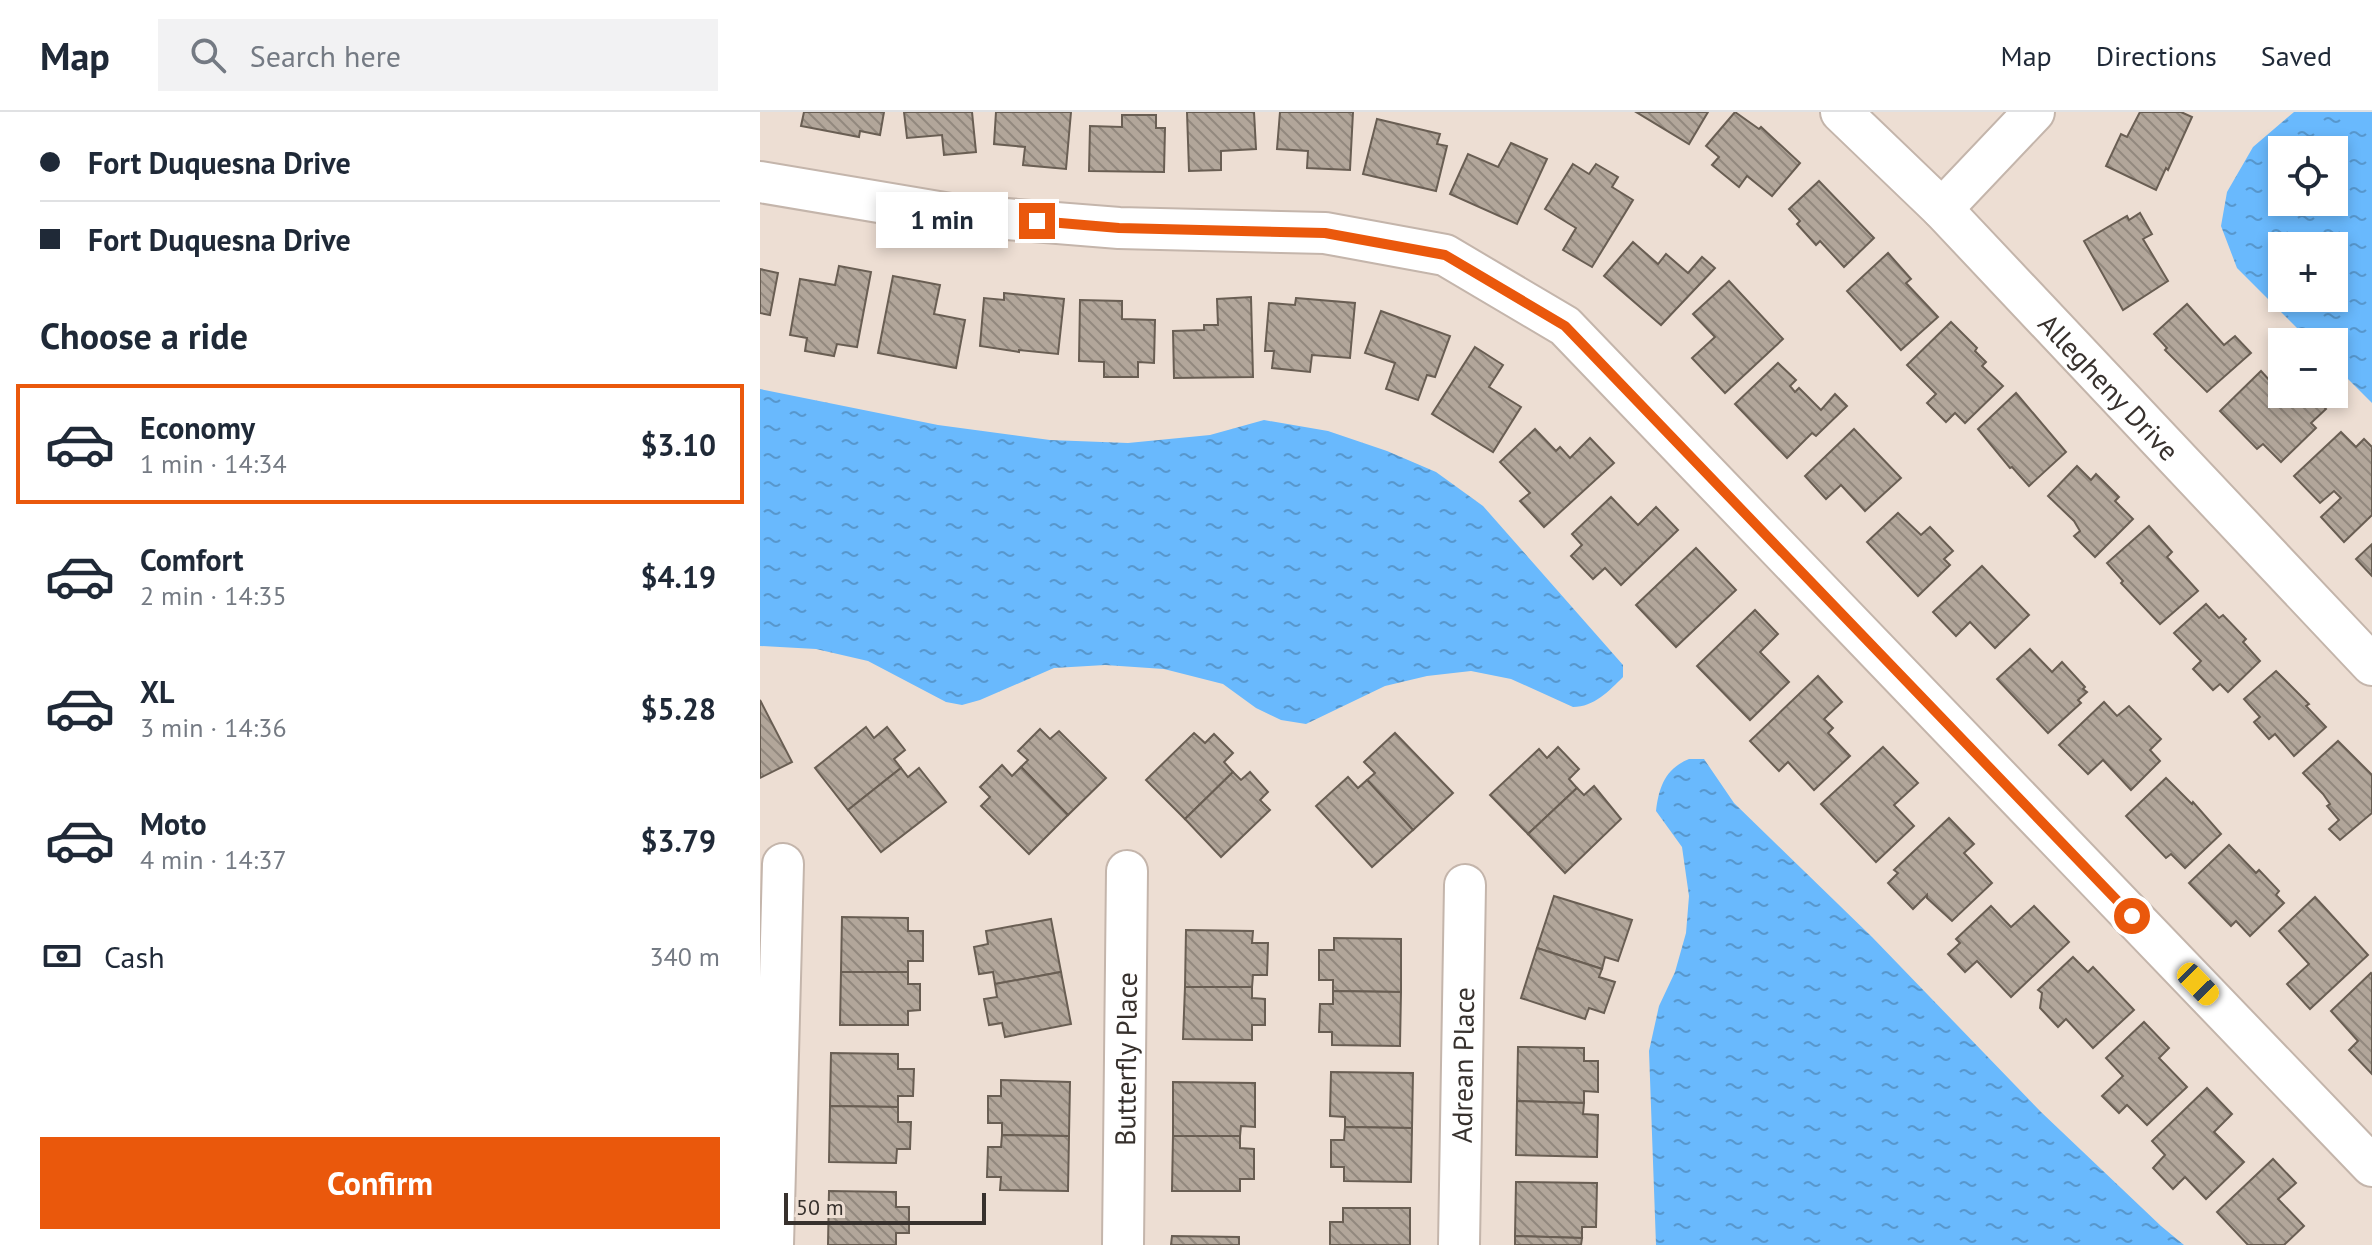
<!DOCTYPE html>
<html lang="en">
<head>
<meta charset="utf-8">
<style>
  body { margin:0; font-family:"PT Sans",sans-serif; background:#f2f2f3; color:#1f2937; height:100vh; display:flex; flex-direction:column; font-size:30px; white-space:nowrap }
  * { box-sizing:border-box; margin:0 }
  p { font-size:26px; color:#747a83 }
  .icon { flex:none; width:44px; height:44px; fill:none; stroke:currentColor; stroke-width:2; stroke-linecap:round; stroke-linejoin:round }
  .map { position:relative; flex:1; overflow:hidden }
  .drawer { display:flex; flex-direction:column; background:#fff; width:760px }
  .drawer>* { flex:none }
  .banner { display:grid; align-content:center; height:176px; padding:0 40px; background:#fff }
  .fabs { position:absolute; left:1508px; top:24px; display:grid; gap:16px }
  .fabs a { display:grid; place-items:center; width:80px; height:80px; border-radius:0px; background:#fff; box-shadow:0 4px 12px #0003; font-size:40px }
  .scale { position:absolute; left:24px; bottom:20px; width:202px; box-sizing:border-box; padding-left:8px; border:4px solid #37312d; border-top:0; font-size:22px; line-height:28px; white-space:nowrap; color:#37312d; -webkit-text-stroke:6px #edded3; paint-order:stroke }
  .end { position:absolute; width:36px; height:36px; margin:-18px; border:10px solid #ea580c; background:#fff; box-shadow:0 0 0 4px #fff }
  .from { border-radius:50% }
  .bubble { position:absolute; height:56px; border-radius:0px; background:#fff; box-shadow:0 4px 12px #0003; font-size:26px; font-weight:700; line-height:56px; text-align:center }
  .car { position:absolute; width:24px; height:48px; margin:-24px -12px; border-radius:10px; box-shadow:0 0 6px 2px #0007; background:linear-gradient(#f5c518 24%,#345 0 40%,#f5c518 0 76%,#345 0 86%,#f5c518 0) }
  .banner b { display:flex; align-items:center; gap:28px; height:76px; font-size:30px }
  .banner b+b { border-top:2px solid #e0e1e3 }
  .banner i { width:20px; height:20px; background:#1f2937 }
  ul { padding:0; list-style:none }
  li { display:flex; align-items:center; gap:24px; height:120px; margin:0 16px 12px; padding:0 24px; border:4px solid transparent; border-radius:0px }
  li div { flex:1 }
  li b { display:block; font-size:30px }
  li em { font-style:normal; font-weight:700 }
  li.selected { border-color:#ea580c }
  li>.icon { width:72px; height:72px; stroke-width:1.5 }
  h2 { padding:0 40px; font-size:36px; line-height:96px }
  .pay { display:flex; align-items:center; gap:20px; height:88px; padding:0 40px; font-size:30px }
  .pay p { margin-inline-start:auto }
  .cta { display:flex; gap:16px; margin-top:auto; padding:16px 40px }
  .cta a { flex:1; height:92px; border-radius:0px; background:#ea580c; color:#fff; font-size:32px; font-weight:700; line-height:92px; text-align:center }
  header { display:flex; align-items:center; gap:48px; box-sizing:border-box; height:112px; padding:0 40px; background:#fff; border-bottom:2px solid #e0e1e3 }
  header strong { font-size:38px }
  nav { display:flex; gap:44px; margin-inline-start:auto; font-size:28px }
  .search { width:560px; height:72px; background:#f2f2f3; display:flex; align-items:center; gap:20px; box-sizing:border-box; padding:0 28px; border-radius:0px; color:#747a83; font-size:30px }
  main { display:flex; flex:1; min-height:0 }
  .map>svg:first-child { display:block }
</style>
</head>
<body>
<header>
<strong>Map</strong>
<div class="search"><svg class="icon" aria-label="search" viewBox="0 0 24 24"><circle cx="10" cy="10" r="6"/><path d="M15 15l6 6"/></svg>Search here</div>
<nav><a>Map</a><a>Directions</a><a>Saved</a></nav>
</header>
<main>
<section class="drawer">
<div class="banner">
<b><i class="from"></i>Fort Duquesna Drive</b>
<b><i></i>Fort Duquesna Drive</b>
</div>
<h2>Choose a ride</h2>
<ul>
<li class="selected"><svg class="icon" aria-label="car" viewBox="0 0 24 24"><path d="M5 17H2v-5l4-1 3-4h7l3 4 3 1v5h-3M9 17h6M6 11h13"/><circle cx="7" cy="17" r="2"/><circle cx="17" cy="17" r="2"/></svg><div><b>Economy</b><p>1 min · 14:34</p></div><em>$3.10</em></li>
<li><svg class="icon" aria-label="car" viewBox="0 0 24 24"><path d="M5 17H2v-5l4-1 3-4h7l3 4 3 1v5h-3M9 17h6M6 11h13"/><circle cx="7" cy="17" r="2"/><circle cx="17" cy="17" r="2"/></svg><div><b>Comfort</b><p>2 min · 14:35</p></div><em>$4.19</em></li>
<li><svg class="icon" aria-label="car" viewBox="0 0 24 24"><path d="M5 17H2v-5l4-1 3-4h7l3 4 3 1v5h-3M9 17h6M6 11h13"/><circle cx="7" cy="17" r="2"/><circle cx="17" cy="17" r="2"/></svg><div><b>XL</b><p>3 min · 14:36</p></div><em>$5.28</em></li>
<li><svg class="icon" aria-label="car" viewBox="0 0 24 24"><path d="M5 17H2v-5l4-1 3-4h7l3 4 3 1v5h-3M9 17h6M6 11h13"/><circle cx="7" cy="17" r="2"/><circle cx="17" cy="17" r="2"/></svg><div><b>Moto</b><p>4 min · 14:37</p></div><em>$3.79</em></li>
</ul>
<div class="pay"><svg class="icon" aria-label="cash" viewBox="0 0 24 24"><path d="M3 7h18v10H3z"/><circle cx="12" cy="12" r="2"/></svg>Cash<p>340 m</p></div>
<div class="cta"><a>Confirm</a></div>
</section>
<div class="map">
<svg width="1612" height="1133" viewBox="0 0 1612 1133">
  <defs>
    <pattern id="water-ripples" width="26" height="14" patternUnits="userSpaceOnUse" patternTransform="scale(2)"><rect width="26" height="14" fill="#69b9fd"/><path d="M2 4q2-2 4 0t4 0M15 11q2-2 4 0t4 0" fill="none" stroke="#5797cd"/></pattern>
    <pattern id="building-back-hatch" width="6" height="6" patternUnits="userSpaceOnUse" patternTransform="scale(2)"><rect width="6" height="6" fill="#b2a69a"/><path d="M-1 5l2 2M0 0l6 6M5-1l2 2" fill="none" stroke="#92887e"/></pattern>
  </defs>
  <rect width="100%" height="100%" fill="#edded3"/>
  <g fill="url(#water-ripples)" fill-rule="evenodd">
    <path d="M1534 0H1612V291L1574 253V230H1551L1477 156 1461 114 1467 80 1493 35ZM1522 38H1574V90H1522ZM1522 134H1574V186H1522Z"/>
    <path d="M0 277 178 313 290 328 368 331 450 323 504 308 568 319 627 339 676 360 723 394 863 553V565C849 579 834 595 813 595L751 567 711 559 667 564 625 574 546 612 521 608 496 596 463 572 404 557 345 553 294 556 220 588 202 593 186 590 108 549 56 537 0 534Z"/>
    <path d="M929 647H944L974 691 1112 825 1281 1000 1401 1114 1424 1133H896L889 939 899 894 915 860 926 821 929 784 922 735 896 699C899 675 905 657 929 647Z"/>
  </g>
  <g fill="url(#building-back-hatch)" stroke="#695e53" stroke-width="2">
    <polygon points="44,0 124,0 120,23 100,19 99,25 41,14"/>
    <polygon points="144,0 212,0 216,40 184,43 182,23 147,26"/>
    <polygon points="236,0 311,0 306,57 263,53 265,35 234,32"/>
    <polygon points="427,0 494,0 496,37 461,39 461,58 429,59"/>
    <polygon points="520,0 593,0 590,58 547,56 548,39 517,37"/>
    <polygon points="876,0 948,0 929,32"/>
    <polygon points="975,0 999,17 1001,15 1040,51 1012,84 987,64 979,75 952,53 959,45 946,34"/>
    <polygon points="1380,0 1421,0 1432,5 1408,58 1406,56 1396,78 1346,54 1361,22 1367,25"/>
    <polygon points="362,3 396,3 396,16 405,16 404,60 329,59 330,14 362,15"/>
    <polygon points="617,7 680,22 677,32 687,34 676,79 603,62"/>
    <polygon points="751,31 787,47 757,112 690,82 708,42 738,55"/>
    <polygon points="813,52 829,62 836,52 858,65 852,75 873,88 832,155 803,138 816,116 785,97"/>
    <polygon points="1059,69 1114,126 1084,155 1060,129 1056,133 1037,112 1040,109 1029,97"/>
    <polygon points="1380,101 1392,122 1383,127 1408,169 1363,198 1324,129 1367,104 1369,108"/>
    <polygon points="873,130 898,152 906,142 928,161 942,145 955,156 901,213 844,164"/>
    <polygon points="1128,141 1151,167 1146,171 1178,205 1141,238 1087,179"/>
    <polygon points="79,154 111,160 97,235 77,232 74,244 45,239 47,226 30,223 40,167 75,173"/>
    <polygon points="0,157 18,161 10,203 0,201"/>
    <polygon points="133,164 180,173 174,202 205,208 196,256 118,241"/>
    <polygon points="969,169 1023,227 965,281 932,246 955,225 933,202"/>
    <polygon points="244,181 304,187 298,242 259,238 259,240 220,234 224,186 244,188"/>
    <polygon points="491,185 493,265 414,266 413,219 444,218 444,213 458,213 457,187"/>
    <polygon points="536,186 595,191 590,246 552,243 550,260 512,256 514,239 505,239 509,191 535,193"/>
    <polygon points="320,188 362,189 362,207 395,208 394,251 378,250 378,265 344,265 344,250 319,249"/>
    <polygon points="1427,192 1464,233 1475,224 1491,241 1447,280 1405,238 1407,236 1394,222"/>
    <polygon points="621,199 690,224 675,265 667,263 658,288 626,277 635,251 605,241"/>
    <polygon points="1191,210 1217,236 1215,239 1226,250 1222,254 1243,274 1205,311 1195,301 1186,310 1167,291 1176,282 1147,253"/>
    <polygon points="715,235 743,253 729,275 761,295 733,340 672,302"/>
    <polygon points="1018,251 1036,268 1030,274 1035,280 1039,276 1061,298 1075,282 1087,294 1056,324 1052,321 1027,346 975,292"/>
    <polygon points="1501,259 1522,282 1552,282 1566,297 1551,311 1556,316 1521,350 1503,332 1497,337 1460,299"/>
    <polygon points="1256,281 1306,340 1269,374 1252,355 1250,356 1218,317"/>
    <polygon points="775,317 796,339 800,335 810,346 830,326 854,351 784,415 760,389 770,381 740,350"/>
    <polygon points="1094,317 1141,366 1105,399 1081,373 1066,387 1045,364"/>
    <polygon points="1581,320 1596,335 1604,327 1612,335 1612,403 1584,430 1561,405 1581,386 1574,379 1560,391 1534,364"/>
    <polygon points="1317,354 1331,368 1336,362 1359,385 1355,389 1373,407 1335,445 1314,424 1320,419 1314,409 1288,384"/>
    <polygon points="851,385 878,413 896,395 918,418 861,473 845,456 833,467 811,444 822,433 812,422"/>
    <polygon points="1138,401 1161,423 1170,415 1193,439 1184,447 1190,453 1158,484 1107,430"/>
    <polygon points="1389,414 1412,440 1407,445 1438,479 1400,512 1361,471 1363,469 1347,451"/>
    <polygon points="1612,432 1612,464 1596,447"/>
    <polygon points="936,436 976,478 916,535 876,493"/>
    <polygon points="1222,454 1269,503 1235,536 1210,510 1196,524 1173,500"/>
    <polygon points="1446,492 1459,506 1463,503 1486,527 1483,530 1500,549 1468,580 1460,572 1453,578 1433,557 1441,549 1414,521"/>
    <polygon points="995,498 1018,522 1000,540 1029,570 990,608 937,554"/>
    <polygon points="1270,537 1292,560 1302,550 1325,575 1323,577 1327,580 1318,588 1321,591 1288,621 1237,567"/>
    <polygon points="1516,559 1549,592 1546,594 1566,615 1534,644 1515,622 1509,627 1494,610 1500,605 1484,587"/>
    <polygon points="1058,564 1082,590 1064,607 1073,616 1068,621 1090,644 1054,678 1028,650 1019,659 990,629"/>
    <polygon points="0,588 32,650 0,666"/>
    <polygon points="1344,590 1357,604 1369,594 1401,627 1390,638 1400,649 1371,678 1343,648 1328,662 1299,633"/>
    <polygon points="106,615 114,626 127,615 145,638 134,647 141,656 88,698 55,656"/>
    <polygon points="280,617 290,627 299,619 346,666 308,703 261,655 268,648 258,639"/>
    <polygon points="434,621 445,631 454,622 473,641 464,650 473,660 425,707 386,668"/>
    <polygon points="635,621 693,681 653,718 607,668 615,661 604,650"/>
    <polygon points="1578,629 1612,663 1612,701 1580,728 1569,717 1579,708 1567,694 1570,692 1563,682 1543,661"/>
    <polygon points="798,635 819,657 809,667 817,676 768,722 730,683 779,637 787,646"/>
    <polygon points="1123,635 1158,671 1134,693 1154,714 1116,750 1061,692"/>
    <polygon points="242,653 252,664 261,655 308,703 269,742 221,694 230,685 220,675"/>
    <polygon points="141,656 148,665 159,656 186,690 121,740 88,698"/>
    <polygon points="473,660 481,668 490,660 508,680 500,688 510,698 461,745 425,707"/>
    <polygon points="588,665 598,676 607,668 653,718 612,755 556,694"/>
    <polygon points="1406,666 1432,692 1433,690 1461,722 1425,756 1411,742 1406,746 1366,704"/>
    <polygon points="834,674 861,707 805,761 768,722 817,676 824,683"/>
    <polygon points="1189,706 1214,732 1204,741 1232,771 1192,809 1167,786 1167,783 1153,797 1128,771 1138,761 1134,758"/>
    <polygon points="1469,733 1496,761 1499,758 1519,779 1516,783 1524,791 1490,824 1476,809 1471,814 1429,771"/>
    <polygon points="794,784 872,808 858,849 845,845 842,857 777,836"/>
    <polygon points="1555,785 1608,843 1550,897 1527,872 1549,852 1519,819"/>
    <polygon points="1231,794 1251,815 1274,794 1309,830 1251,885 1217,849 1205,860 1188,842 1200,831 1196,827"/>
    <polygon points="82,805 148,806 148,819 163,819 163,849 148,849 148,860 81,860"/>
    <polygon points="291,807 301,860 235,872 233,860 219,862 214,835 228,832 226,819"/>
    <polygon points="426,818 493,819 492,831 508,831 507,863 493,863 492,875 425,875"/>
    <polygon points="574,826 641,827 641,880 573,879 573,868 559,868 559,838 574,838"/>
    <polygon points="777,836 842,857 839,865 855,870 844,901 829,896 825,907 761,886"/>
    <polygon points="1313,845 1328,860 1333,855 1374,898 1333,936 1306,907 1298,915 1280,896 1282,881 1278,878"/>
    <polygon points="81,860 148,860 148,872 160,872 160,898 148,899 148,913 80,913"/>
    <polygon points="301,860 311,912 245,925 242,911 229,913 224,887 237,885 235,872"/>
    <polygon points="1611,861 1612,862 1612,962 1589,938 1598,929 1571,899"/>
    <polygon points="425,875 492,875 492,886 505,887 505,913 492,913 492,928 423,927"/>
    <polygon points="573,879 641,880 640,934 572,933 572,920 559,920 560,892 573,892"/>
    <polygon points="1384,910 1409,936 1399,946 1427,975 1387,1013 1367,993 1359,1001 1342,984 1363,964 1346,946"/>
    <polygon points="758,935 824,936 824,949 838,949 838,980 824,979 824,991 757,989"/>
    <polygon points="71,941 138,942 138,957 154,957 153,984 138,984 138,995 70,994"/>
    <polygon points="571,960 653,961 652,1016 585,1015 585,1005 570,1004"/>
    <polygon points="241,968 310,970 309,1024 242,1023 242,1011 228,1011 228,984 241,984"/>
    <polygon points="413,970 495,971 495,1015 481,1014 480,1024 413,1024"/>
    <polygon points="1447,976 1472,1002 1454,1020 1484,1050 1446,1087 1425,1065 1413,1077 1393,1056 1405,1043 1392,1029"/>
    <polygon points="757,989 824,991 823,1002 838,1003 837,1045 756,1043"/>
    <polygon points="70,994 138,995 138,1010 151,1010 150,1037 137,1037 136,1051 69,1050"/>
    <polygon points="585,1015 652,1016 651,1070 584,1069 584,1055 571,1055 571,1028 584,1028"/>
    <polygon points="242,1023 309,1024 308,1079 240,1078 241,1065 227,1065 228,1035 241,1035"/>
    <polygon points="413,1024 480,1024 480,1036 494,1037 494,1067 480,1067 480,1079 412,1079"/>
    <polygon points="1513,1047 1536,1071 1518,1087 1544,1114 1524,1133 1488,1133 1457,1100"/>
    <polygon points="756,1070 837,1071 836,1115 822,1115 822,1126 755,1124"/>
    <polygon points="69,1079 136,1080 136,1095 149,1095 149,1121 136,1121 136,1133 68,1133"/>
    <polygon points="583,1096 650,1096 650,1133 570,1133 570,1110 583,1110"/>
    <polygon points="412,1124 479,1125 479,1133 411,1133"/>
    <polygon points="755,1124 822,1126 821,1133 755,1133"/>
  </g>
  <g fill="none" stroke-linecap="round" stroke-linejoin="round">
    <defs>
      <g id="minor">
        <path id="s1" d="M1081 0 1182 97 1612 553"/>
        <polyline points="0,70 196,103 359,116 565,121 685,143 805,214 1612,1054"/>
        <polyline points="1182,97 1274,0"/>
        <polyline points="13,1133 23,752"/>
        <path id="s2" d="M363 1133 367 759"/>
        <path id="s3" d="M699 1133 705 773"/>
      </g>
    </defs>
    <use href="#minor" stroke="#c4b5ab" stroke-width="44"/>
    <use href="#minor" stroke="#fff" stroke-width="40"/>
  </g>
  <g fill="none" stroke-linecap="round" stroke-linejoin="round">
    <polyline stroke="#ea580c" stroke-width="10" points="277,109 359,116 565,121 685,143 805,214 1372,804"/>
  </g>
  <g text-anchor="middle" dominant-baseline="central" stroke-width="6" stroke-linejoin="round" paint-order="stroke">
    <g font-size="28" fill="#37312d" stroke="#edded3">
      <text stroke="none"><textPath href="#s1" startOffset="384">Allegheny Drive</textPath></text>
      <text stroke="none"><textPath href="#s2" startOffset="186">Butterfly Place</textPath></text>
      <text stroke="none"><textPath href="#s3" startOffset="180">Adrean Place</textPath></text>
    </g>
  </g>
</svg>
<div class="fabs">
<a><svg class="icon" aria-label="locate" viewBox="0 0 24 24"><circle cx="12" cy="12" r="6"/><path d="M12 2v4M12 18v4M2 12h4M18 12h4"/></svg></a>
<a>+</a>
<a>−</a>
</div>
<div class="scale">50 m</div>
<i class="end from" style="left:1372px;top:804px"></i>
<i class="end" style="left:277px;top:109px"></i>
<div class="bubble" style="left:116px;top:80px;width:132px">1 min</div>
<i class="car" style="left:1438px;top:872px;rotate:136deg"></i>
</div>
</main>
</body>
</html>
